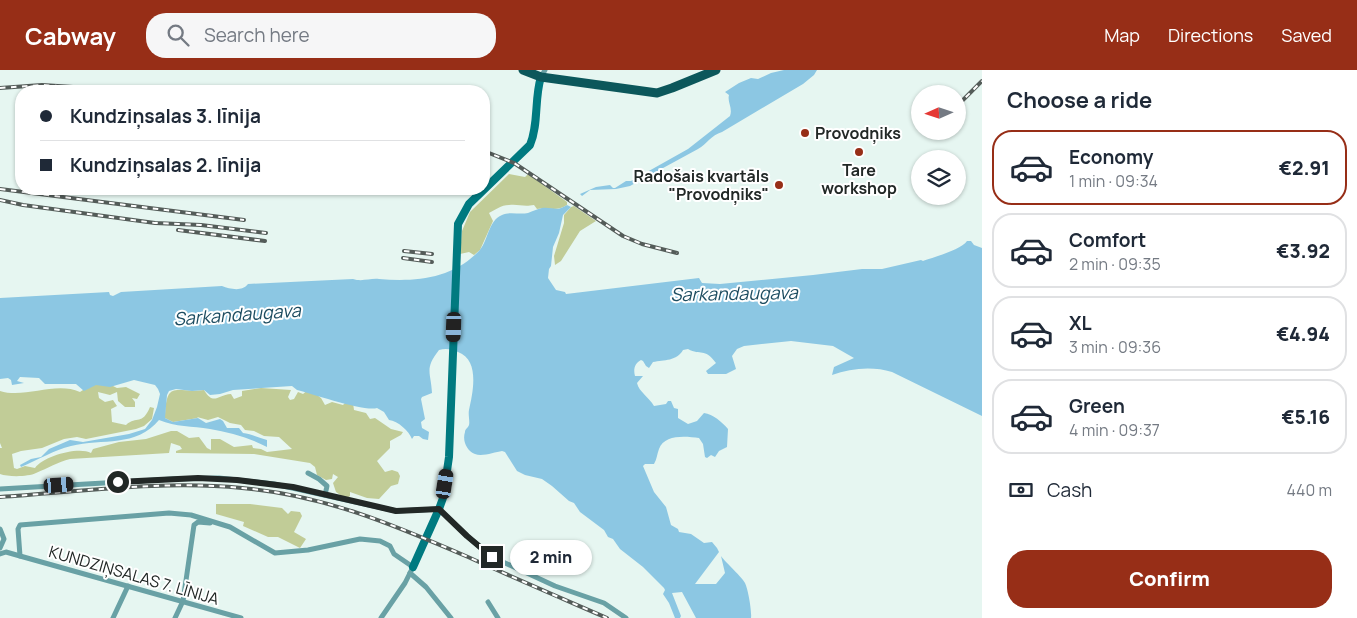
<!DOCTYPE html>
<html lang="en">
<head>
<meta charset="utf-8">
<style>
  body { margin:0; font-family:Manrope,sans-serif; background:#f6f6f7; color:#1f2937; height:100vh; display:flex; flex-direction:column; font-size:19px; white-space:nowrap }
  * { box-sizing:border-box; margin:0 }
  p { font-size:16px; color:#747a83 }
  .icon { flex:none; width:28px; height:28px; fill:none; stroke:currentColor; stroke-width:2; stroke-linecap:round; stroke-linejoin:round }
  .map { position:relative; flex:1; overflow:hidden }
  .drawer { display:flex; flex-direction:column; background:#fff; width:375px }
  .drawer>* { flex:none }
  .top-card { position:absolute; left:15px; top:15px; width:475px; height:110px; border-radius:20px; box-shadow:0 1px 4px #0004; display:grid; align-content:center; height:110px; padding:0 25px; background:#fff }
  .needle { width:32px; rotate:267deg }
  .buttons { position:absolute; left:911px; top:15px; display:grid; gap:10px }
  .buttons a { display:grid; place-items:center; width:55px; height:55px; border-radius:50%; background:#fff; box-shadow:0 1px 4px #0004; font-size:25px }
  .end { position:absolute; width:22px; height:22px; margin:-11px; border:6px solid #222826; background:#fff; box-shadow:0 0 0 2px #fff }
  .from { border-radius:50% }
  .bubble { position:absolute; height:35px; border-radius:18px; background:#fff; box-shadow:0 1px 4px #0004; font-size:16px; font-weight:800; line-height:35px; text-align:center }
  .car { position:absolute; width:15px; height:30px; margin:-15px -8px; border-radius:6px; box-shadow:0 0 4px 1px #0007; background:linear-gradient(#222 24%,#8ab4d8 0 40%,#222 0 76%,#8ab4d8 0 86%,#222 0) }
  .top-card b { display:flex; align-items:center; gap:18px; height:48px; font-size:19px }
  .top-card b+b { border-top:1px solid #e0e1e3 }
  .top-card i { width:12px; height:12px; background:#1f2937 }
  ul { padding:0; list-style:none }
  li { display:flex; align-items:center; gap:15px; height:75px; margin:0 10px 8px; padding:0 15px; border:2px solid #e0e1e3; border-radius:20px }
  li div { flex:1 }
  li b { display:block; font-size:19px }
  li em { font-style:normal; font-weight:800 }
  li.current { border-color:#972e17 }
  li>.icon { width:45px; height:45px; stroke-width:1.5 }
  h2 { padding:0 25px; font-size:22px; line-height:60px }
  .pay { display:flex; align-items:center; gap:12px; height:55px; padding:0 25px; font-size:19px }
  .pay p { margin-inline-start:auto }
  .action { display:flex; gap:10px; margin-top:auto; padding:10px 25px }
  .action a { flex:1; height:58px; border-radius:20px; background:#972e17; color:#fff; font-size:20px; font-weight:800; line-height:58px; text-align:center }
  header { display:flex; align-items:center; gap:30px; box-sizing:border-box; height:70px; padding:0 25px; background:#972e17; color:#fff }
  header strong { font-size:24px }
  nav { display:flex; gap:28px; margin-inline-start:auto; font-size:18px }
  .search { width:350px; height:45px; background:#f6f6f7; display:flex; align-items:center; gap:12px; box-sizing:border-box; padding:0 18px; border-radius:20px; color:#747a83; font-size:19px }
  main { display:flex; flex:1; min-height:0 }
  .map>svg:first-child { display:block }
</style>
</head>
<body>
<header>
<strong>Cabway</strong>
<div class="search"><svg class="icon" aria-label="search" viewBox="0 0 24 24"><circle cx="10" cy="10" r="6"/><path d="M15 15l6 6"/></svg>Search here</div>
<nav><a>Map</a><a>Directions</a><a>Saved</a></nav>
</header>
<main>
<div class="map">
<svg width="982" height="548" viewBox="0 0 982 548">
  <rect width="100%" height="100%" fill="#e6f6f1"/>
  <g fill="#c1cc97">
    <path d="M509 104 525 107 528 104 567 132V135C556 142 549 137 537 139L534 135C523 137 519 134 509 135 501 135 495 140 489 143L493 151 480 180 474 185 469 182 460 184 462 161 470 142Z"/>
    <polygon points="574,136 596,151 580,161 561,191 555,195 554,186 564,153 564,145 571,137"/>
    <path d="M107 313 117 318 126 317 140 324 137 329 132 328 135 332V337H125L118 331 117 322 110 325 98 322 99 328 105 332 113 330 117 336 111 339 112 352 126 355C137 345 142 356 150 337L154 338 152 349 144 356 136 359 86 369 77 367 64 369 42 378 21 381 12 384 14 398 17 399 25 396 35 398C43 386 79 376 91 383L93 379 119 372 146 369 171 361H177L189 368 199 367 207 378 211 380V369H220L234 377 252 375 253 378 261 379 267 382 292 379 279 367 264 366 254 361 245 360 241 355 230 353 218 347 208 350 197 347 198 348 173 352 165 348C166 308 176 324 204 320 214 336 217 325 231 324L234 329 242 326V321L261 318 291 320 288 327 290 330 294 329 298 322 303 324 309 319 321 328 325 335 332 332 343 335 347 331 353 333 354 340 366 343 370 349 375 348 391 359 403 362 401 365 390 371V378L377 391 385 402 392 400 398 402 400 406 398 414 391 416 379 429 367 428 350 422V426L346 429 336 422 333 413 338 407 333 404 332 409 326 410 317 405 315 397 310 393 254 384 176 383V381L182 379 180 376 171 373 169 383 70 389C58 392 48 398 36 403 28 407 8 407 0 404V378H2L0 373V321C25 329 55 311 80 322L92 314Z"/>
    <polygon points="216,434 250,434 282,438 288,444 291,441 300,442 302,446 294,462 306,469 300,478 278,467 268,467 243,456 244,452 216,444"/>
  </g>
  <g fill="#8cc7e3">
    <path d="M784 0H817L814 5 803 14 722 62C711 65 707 74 698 79L630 116 616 119 590 120 582 126 580 124 596 117 610 115 613 118H615L626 111H631L688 79 730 46C733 38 727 32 729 25L725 22 739 13 751 8 758 9 771 3Z"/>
    <path d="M567 135 571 137 563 145 559 163 553 177 551 196 549 199 548 208 556 220 565 222 566 224 699 208 702 213 720 214 813 205 862 199H882L921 190 923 191C934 187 961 180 967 171H971L974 175 982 178V346L892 302C873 296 851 298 832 305L834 297 854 288 833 276 791 271 744 276 737 279 732 286 736 299 726 304H708L706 301 716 293C704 277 701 286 688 279L683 280C677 291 664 290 653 292L649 298 646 296 643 291 641 290C635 293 633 299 635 306H643L637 313C639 322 649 327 654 336L666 334 668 331H671L674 338 678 339V348L688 354 697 351 704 343C713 344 722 352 728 359L727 377 719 381 715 387 711 385 707 388 705 387 703 374 699 368C686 366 664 364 659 379 657 384 657 389 654 394H645L643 396 654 422 666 437 671 455 678 459 679 462 691 464 704 473 712 472 717 478 719 482 695 514H716L725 503 721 486C726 493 743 508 745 513 748 519 752 541 751 548H696L682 522 672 523 681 546 680 548H675L669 533 663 524 665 520 664 518 643 497 620 479 613 469 608 467 604 460 580 442 574 433 569 431 552 416 542 409 525 405 517 401 505 382 502 381C495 382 482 387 475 384 467 381 462 371 465 362 465 359 468 358 469 355 470 351 468 345 469 340 473 322 480 290 458 282 451 279 446 278 439 280 424 299 431 302 432 323L422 327 421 329 425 349 421 352 422 358 429 362 428 370 423 369 419 366H414L412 369C409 361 398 351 389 350L384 342 377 338C365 342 313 324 297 320L292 316 233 320 220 324 210 325 204 320 192 321 176 319 169 321 167 325 165 348 173 352 198 348 206 353 220 349 223 351 227 358H239L243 363C251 364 259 368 267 370V377C250 368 229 362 210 359 192 356 176 357 159 350 136 378 103 368 71 376 54 380 38 390 21 397L20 395 31 389 41 387 49 379 70 370 83 372 129 364 145 359 152 350 157 337 160 324 158 319 155 315 134 310 110 317 96 315 84 321 76 314H45L39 308 20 307 17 311 24 313 12 315 11 310 8 308 0 309V228L109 222 110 225 113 226 121 222 222 216C230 219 242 222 248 214L353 209C362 212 370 208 379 209 415 212 451 209 478 182 488 173 488 150 502 145 510 141 519 145 528 143 533 141 537 139 542 138 554 137 556 142 567 135Z"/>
  </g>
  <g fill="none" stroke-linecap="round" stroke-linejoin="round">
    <g stroke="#69a1a5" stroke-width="5">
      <polyline points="541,7 545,0"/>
      <polyline points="308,403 319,409 327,416 325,425"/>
      <polyline points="0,419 173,409 219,408 274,414 396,441 439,439 467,466 492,487 555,516 604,533 626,548"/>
      <polyline points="0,459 4,469 0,478"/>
      <polyline points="0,484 6,482 20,486 241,548"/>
      <polyline points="20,486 18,459 20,455 169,443 191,445 230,457 275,483 308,480 360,469 380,471 390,476 394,484 413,497 405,513 381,548"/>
      <polyline points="410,503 426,517 451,548"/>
      <polyline points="488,532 498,548"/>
      <polyline points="113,548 128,516"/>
      <polyline points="175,548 183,531 194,455 198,452 210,453"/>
    </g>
    <path stroke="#007a80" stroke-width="8" d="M413 497 439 439 443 428 449 387 458 154 469 134 530 75C539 54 534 29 541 7"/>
    <polyline stroke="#0c575b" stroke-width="9" points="523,0 541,7 657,23 672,18 716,0"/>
    <defs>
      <g id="rail">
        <polyline points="0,18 42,15 73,17"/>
        <polyline points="958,35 982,11"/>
        <polyline points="484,81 514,93 623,166 642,174 677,183"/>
        <polyline points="0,119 244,150"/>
        <polyline points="0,130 23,135 155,153 201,155 266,163"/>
        <polyline points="178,160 265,171"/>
        <polyline points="404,181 432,184"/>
        <polyline points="403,188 432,192"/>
        <path d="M0 427C79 422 162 410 242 418 324 425 394 455 468 487 514 508 561 528 607 548"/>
      </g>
    </defs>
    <use href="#rail" stroke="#545c59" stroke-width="4"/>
    <use href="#rail" stroke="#fff" stroke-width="2" stroke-dasharray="5.5" stroke-linecap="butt"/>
  </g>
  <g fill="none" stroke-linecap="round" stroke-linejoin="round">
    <polyline stroke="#222826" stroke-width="6" points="118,412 198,408 237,410 293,417 396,441 439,439 467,466 492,487"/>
  </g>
  <g fill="#972e17" stroke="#fff" stroke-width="2">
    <circle cx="805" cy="63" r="5"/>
    <circle cx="859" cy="82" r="5"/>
    <circle cx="779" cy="115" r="5"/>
  </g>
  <g text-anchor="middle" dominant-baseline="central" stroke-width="4" stroke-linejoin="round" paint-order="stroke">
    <g font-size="16" font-weight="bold" fill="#222826" stroke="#fff" text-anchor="start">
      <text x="815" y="63">Provodņiks</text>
      <text x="859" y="100" text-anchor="middle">Tare<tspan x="859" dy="18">workshop</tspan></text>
      <text x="769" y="106" text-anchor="end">Radošais kvartāls<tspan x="769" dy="18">"Provodņiks"</tspan></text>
    </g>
    <g font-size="16" fill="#222826" stroke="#fff">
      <text transform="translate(134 505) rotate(16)">KUNDZIŅSALAS 7. LĪNIJA</text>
    </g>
    <g font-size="18" font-style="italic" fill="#1c4c60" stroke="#fff">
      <text transform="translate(734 223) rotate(-1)">Sarkandaugava</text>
      <text transform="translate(237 244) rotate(-4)">Sarkandaugava</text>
    </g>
  </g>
</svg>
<div class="buttons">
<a><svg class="needle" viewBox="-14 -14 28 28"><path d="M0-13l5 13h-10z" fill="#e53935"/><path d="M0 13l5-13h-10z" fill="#747a83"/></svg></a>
<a><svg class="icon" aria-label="layers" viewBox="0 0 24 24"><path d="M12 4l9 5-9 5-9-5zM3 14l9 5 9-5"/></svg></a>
</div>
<i class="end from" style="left:118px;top:412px"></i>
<i class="end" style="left:492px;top:487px"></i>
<div class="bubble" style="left:510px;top:470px;width:82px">2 min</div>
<i class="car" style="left:454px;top:257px;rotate:182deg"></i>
<i class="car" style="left:445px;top:414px;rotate:9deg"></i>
<i class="car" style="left:59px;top:415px;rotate:86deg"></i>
<div class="top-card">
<b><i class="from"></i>Kundziņsalas 3. līnija</b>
<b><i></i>Kundziņsalas 2. līnija</b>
</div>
</div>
<section class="drawer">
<h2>Choose a ride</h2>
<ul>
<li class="current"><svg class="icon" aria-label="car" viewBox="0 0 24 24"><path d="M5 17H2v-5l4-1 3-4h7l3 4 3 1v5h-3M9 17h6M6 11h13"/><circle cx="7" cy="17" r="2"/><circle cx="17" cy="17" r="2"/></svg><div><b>Economy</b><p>1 min · 09:34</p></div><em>€2.91</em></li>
<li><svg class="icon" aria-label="car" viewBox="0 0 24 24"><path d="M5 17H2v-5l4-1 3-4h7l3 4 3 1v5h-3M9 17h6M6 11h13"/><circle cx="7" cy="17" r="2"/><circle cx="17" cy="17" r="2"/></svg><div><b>Comfort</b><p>2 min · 09:35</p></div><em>€3.92</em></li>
<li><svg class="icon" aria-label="car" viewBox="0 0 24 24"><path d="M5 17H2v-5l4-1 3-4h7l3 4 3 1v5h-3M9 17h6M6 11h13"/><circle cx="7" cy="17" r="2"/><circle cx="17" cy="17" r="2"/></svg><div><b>XL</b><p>3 min · 09:36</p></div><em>€4.94</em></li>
<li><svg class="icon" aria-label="car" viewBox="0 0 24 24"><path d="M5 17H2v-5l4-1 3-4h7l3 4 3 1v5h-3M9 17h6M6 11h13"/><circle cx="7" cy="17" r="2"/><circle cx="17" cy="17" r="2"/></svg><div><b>Green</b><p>4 min · 09:37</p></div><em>€5.16</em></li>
</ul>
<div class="pay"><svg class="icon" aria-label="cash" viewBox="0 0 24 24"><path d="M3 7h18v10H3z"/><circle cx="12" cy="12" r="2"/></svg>Cash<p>440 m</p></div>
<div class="action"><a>Confirm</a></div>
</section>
</main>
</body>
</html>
